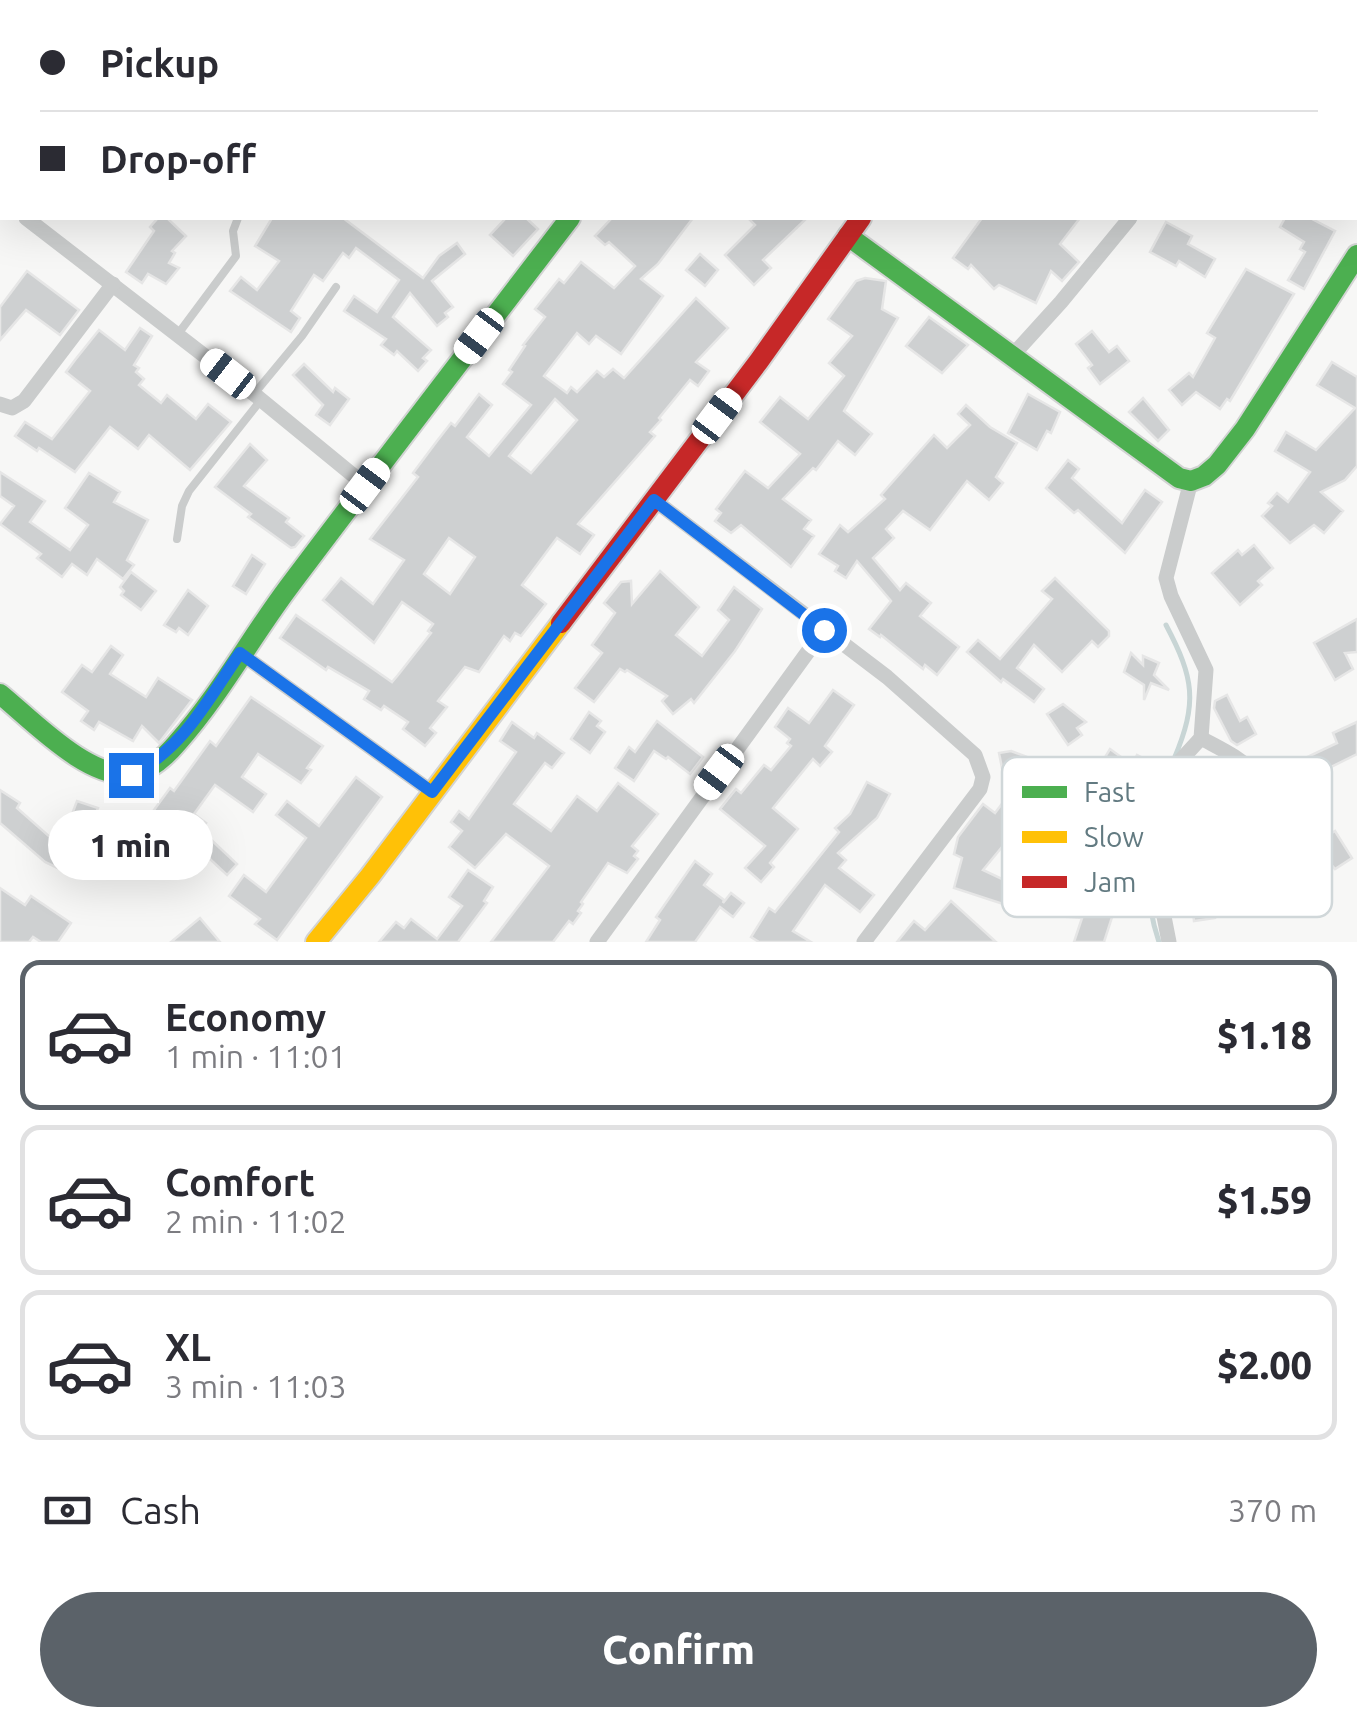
<!DOCTYPE html>
<html lang="en">
<head>
<meta charset="utf-8">
<style>
  body { margin:0; font-family:Ubuntu,sans-serif; background:#f7f7f7; color:#2b2b33; height:100vh; display:flex; flex-direction:column; font-size:38px; white-space:nowrap }
  * { box-sizing:border-box; margin:0 }
  p { font-size:32px; color:#7c7c81 }
  .icon { flex:none; width:55px; height:55px; fill:none; stroke:currentColor; stroke-width:2; stroke-linecap:round; stroke-linejoin:round }
  .map { position:relative; height:942px; overflow:hidden }
  .drawer { display:flex; flex-direction:column; background:#fff; flex:1 }
  .drawer>* { flex:none }
  .hud { position:absolute; left:0px; top:0px; width:1358px; height:220px; box-shadow:0 10px 40px #0002; display:grid; align-content:center; height:220px; padding:0 40px; background:#fff }
  .end { position:absolute; width:45px; height:45px; margin:-22px; border:12px solid #1a73e8; background:#fff; box-shadow:0 0 0 5px #fff }
  .from { border-radius:50% }
  .bubble { position:absolute; height:70px; border-radius:35px; background:#fff; box-shadow:0 10px 40px #0002; font-size:32px; font-weight:800; line-height:70px; text-align:center }
  .car { position:absolute; width:30px; height:60px; margin:-30px -15px; border-radius:12px; box-shadow:0 0 8px 2px #0007; background:linear-gradient(#fff 24%,#345 0 40%,#fff 0 76%,#345 0 86%,#fff 0) }
  .hud b { display:flex; align-items:center; gap:35px; height:95px; font-size:38px }
  .hud b+b { border-top:2px solid #e1e1e2 }
  .hud i { width:25px; height:25px; background:#2b2b33 }
  ul { padding:18px 0 0; list-style:none }
  li { display:flex; align-items:center; gap:30px; height:150px; margin:0 20px 15px; padding:0 20px; border:5px solid #e1e1e2; border-radius:20px }
  li div { flex:1 }
  li b { display:block; font-size:38px }
  li em { font-style:normal; font-weight:800 }
  li.active { border-color:#5b6269 }
  li>.icon { width:90px; height:90px; stroke-width:1.5 }
  .pay { display:flex; align-items:center; gap:25px; height:110px; padding:0 40px; font-size:38px }
  .pay p { margin-inline-start:auto }
  .primary-button { display:flex; gap:20px; margin-top:auto; padding:20px 40px }
  .primary-button a { flex:1; height:115px; border-radius:60px; background:#5b6269; color:#fff; font-size:40px; font-weight:800; line-height:115px; text-align:center }
  .map>svg:first-child { display:block }
</style>
</head>
<body>
<div class="map">
<svg width="1357" height="942" viewBox="0 0 1357 942">
  <rect width="100%" height="100%" fill="#f7f7f6"/>
  <g fill="none" stroke-linecap="round" stroke-linejoin="round">
    <g stroke="#c8d5d5" stroke-width="5">
      <path d="M1166 625C1194 678 1198 702 1174 759"/>
      <path d="M1153 800C1142 842 1145 901 1159 942"/>
    </g>
  </g>
  <g fill="#ced0d1" stroke="#e6e6e6" stroke-width="2.5" fill-rule="evenodd">
    <polygon points="158,218 167,218 186,236 172,251 175,253 169,263 179,268 166,284 148,274 142,283 126,272 154,231 150,227"/>
    <polygon points="272,218 343,218 423,278 439,256 457,243 465,254 432,281 453,307 445,313 448,317 437,326 410,293 393,317 431,350 423,358 427,361 418,371 397,351 394,355 381,345 386,339 344,311 354,296 377,312 399,280 356,248 349,258 343,253 323,281 314,275 291,311 300,318 291,332 230,291 241,277 257,290 279,261 255,246"/>
    <polygon points="506,218 526,218 538,229 513,256 490,235"/>
    <path d="M612 218H693L658 264 641 279 663 296 621 354 596 336 589 344 577 333 544 376 567 393 571 387 577 392 597 371 604 377 613 369 624 378 696 298 728 328 696 362 709 371 698 386 690 380 659 418 661 420 650 432 655 436 578 524 594 535 580 554 557 538 522 585 546 604 521 636 515 633 510 641 504 636 479 672 465 667 438 701 447 707 430 728 436 733 425 746 403 729 408 722 384 706 381 710 364 699 369 691 328 667 326 670 280 638 296 615 392 682 398 675 431 633 428 631 433 624 402 602 374 643 323 600 341 578 373 604 404 560 370 539 418 477 413 473 437 441 451 423 455 426 479 394 492 405 467 437 489 456 531 405 503 384 512 372 509 370 525 346 523 345 545 317 535 309 559 279 564 283 581 262 614 288 635 266 609 242 605 245 595 236ZM555 399 577 420 531 473 509 456ZM449 538 475 557 450 594 424 574Z"/>
    <polygon points="748,218 807,218 763,260 771,268 754,285 725,255 755,225"/>
    <polygon points="982,218 1080,218 1060,244 1079,262 1062,281 1051,271 1036,303 999,285 994,289 971,265 968,269 953,258"/>
    <polygon points="1285,218 1310,218 1335,231 1304,289 1288,280 1305,252 1300,249 1304,242 1280,227"/>
    <polygon points="1166,222 1192,236 1188,244 1215,259 1205,277 1179,261 1176,266 1150,252"/>
    <polygon points="700,254 718,270 705,286 686,270"/>
    <polygon points="1246,269 1294,294 1230,401 1227,399 1220,409 1196,392 1182,405 1169,390 1189,373 1193,377 1215,338 1207,333"/>
    <polygon points="27,271 79,310 60,335 26,310 0,340 0,307"/>
    <polygon points="865,278 886,281 882,309 898,318 844,411 872,434 855,455 838,441 816,470 813,468 783,499 811,520 804,529 814,536 791,567 741,525 731,533 715,521 721,513 716,509 745,471 768,488 800,454 760,422 780,397 808,419 844,376 829,363 852,336 828,319 856,281"/>
    <polygon points="929,317 968,345 942,373 906,346"/>
    <polygon points="140,328 152,336 134,365 139,368 136,372 144,379 139,385 161,403 167,395 196,419 208,404 231,422 190,470 149,435 138,449 110,427 75,472 39,448 37,451 15,436 25,422 52,439 90,391 66,372 75,360 99,330 125,350"/>
    <polygon points="1092,331 1109,352 1117,346 1129,361 1100,384 1088,368 1092,365 1076,344"/>
    <polygon points="1332,362 1357,377 1357,466 1345,480 1321,492 1343,511 1324,533 1314,525 1290,543 1262,516 1272,506 1268,503 1277,493 1288,502 1310,472 1275,451 1286,432 1316,450 1355,408 1317,385"/>
    <polygon points="304,364 333,392 335,388 349,399 330,425 316,415 323,405 293,375"/>
    <polygon points="1028,394 1060,412 1051,433 1047,431 1037,450 1008,433"/>
    <polygon points="1143,398 1169,430 1158,441 1129,412"/>
    <polygon points="966,405 990,427 1017,443 996,477 1003,483 989,500 967,481 930,530 903,511 886,529 894,538 873,558 900,590 906,583 931,603 920,616 959,647 937,675 925,665 923,669 881,635 880,637 869,629 891,601 857,561 846,578 835,571 838,566 819,554 840,525 848,532 885,499 881,495 934,435 947,448 970,425 958,414"/>
    <polygon points="250,444 267,460 244,486 289,518 286,522 304,536 295,547 291,548 248,517 251,514 215,487"/>
    <polygon points="1068,460 1079,469 1072,478 1122,523 1145,490 1162,502 1125,553 1078,510 1074,513 1046,488"/>
    <polygon points="0,472 45,501 30,522 70,550 88,525 65,508 89,473 120,492 114,502 148,520 127,560 134,565 123,579 97,559 87,575 72,564 62,577 37,558 41,554 0,524 14,506 0,496"/>
    <polygon points="1254,545 1273,568 1258,581 1262,585 1240,605 1212,573 1238,550 1242,555"/>
    <polygon points="252,555 265,564 246,594 233,586"/>
    <polygon points="660,571 699,607 676,635 702,656 729,620 718,610 734,587 762,609 735,651 694,703 691,699 673,714 662,701 667,696 627,670 625,672 620,669 594,702 575,688 602,653 592,645 615,613 604,603 621,582 631,581 632,604"/>
    <polygon points="131,572 156,591 141,610 121,595 124,591 120,587"/>
    <polygon points="1055,578 1109,631 1109,636 1098,647 1092,641 1062,672 1034,645 1017,668 1044,689 1034,702 1003,679 1001,682 967,652 978,640 1000,659 1052,599 1042,591"/>
    <polygon points="188,590 208,606 188,635 179,628 176,632 164,625"/>
    <polygon points="1357,619 1357,652 1345,653 1353,669 1335,680 1314,643"/>
    <polygon points="111,646 123,655 110,674 146,697 158,678 192,700 159,743 142,726 133,741 99,722 94,730 81,721 88,711 62,692 82,665 92,672"/>
    <polygon points="1131,653 1143,665 1143,656 1159,663 1154,675 1169,690 1151,683 1144,700 1144,685 1124,672"/>
    <polygon points="833,690 854,705 825,746 832,752 820,766 813,759 773,808 798,829 770,863 774,867 761,882 745,868 765,846 720,809 736,789 741,793 764,765 771,770 791,746 787,743 790,739 775,727 788,708 809,723"/>
    <polygon points="1227,695 1240,721 1247,717 1256,734 1237,745 1231,741 1214,708 1215,701"/>
    <polygon points="251,697 323,746 307,768 311,770 301,783 258,754 242,777 266,794 253,812 215,785 194,814 206,823 193,839 154,810 170,788 174,791 210,741 216,746"/>
    <polygon points="1063,704 1086,722 1077,728 1082,735 1068,745 1047,714"/>
    <polygon points="589,712 601,721 597,726 605,732 590,753 571,739"/>
    <polygon points="657,721 703,757 690,774 668,757 666,759 654,751 634,781 615,768 629,747 635,752"/>
    <polygon points="512,722 534,738 537,733 564,753 552,768 545,763 514,804 551,831 577,796 597,811 618,783 658,814 632,846 638,851 634,856 638,859 627,873 608,863 581,902 583,904 578,911 581,913 573,924 569,921 553,942 491,942 549,866 506,834 475,868 449,847 462,831 451,822 459,811 469,819 516,752 500,741"/>
    <polygon points="1357,722 1357,754 1289,788 1280,770 1337,743 1333,733"/>
    <polygon points="1110,749 1132,765 1137,755 1156,765 1122,825 1119,823 1115,829 1098,818 1117,786 1096,772"/>
    <polygon points="1011,751 1046,764 1027,814 1033,818 1020,834 1016,830 983,870 1015,885 1006,905 954,888 962,858 954,854 958,837 983,804 995,813 1010,793 1018,774 1002,768 999,753"/>
    <polygon points="356,777 382,797 277,940 255,924 260,919 229,896 244,875 266,892 306,838 276,815 287,801 319,826"/>
    <polygon points="867,782 890,794 877,818 838,853 846,860 839,868 874,895 860,912 825,885 793,931 811,942 759,942 751,937 769,908 775,912 839,832 835,828 850,814"/>
    <polygon points="0,790 20,803 17,808 51,838 56,826 66,830 77,801 98,808 85,843 92,845 88,859 80,857 72,875 45,862 0,823"/>
    <polygon points="1335,831 1352,858 1335,869 1314,844"/>
    <polygon points="206,835 237,864 227,875 196,846"/>
    <polygon points="695,861 712,874 704,885 724,900 723,903 731,893 744,903 733,917 720,907 695,942 646,942 660,920 656,917"/>
    <polygon points="468,870 493,887 484,901 487,903 458,942 379,942 396,922 404,928 411,919 437,939 462,906 449,897"/>
    <polygon points="1212,887 1215,918 1194,921 1191,897 1197,897 1196,889"/>
    <polygon points="0,888 25,905 31,896 71,923 58,942 41,942 33,937 29,942 0,942"/>
    <polygon points="1058,900 1086,902 1114,911 1104,942 1074,942 1082,918 1057,916"/>
    <polygon points="951,901 996,942 897,942 914,921 925,930"/>
    <polygon points="200,918 220,942 171,942"/>
  </g>
  <g fill="none" stroke-linecap="round" stroke-linejoin="round">
    <defs>
      <g id="fast">
        <polyline points="1018,2 1020,0"/>
        <polyline points="848,236 1179,478 1191,481 1204,476 1217,465 1245,429 1357,255"/>
        <path d="M0 694C31 719 91 783 134 773 151 770 166 756 177 743 219 696 250 639 288 588 381 464 476 341 570 218"/>
      </g>
      <polyline id="slow" points="316,942 370,876 561,623"/>
      <polyline id="jam" points="561,623 759,361 861,218"/>
    </defs>
    <use href="#fast" stroke="#d3d4d4" stroke-width="24"/>
    <use href="#slow" stroke="#d3d4d4" stroke-width="24"/>
    <use href="#jam" stroke="#d3d4d4" stroke-width="24"/>
    <g stroke="#cacccc" stroke-width="8">
      <polyline points="1271,0 1271,2"/>
      <polyline points="178,334 236,256 233,231 238,218"/>
      <polyline points="254,394 302,336 336,287"/>
      <polyline points="177,539 182,506 189,491 261,400"/>
    </g>
    <g stroke="#cacccc" stroke-width="15">
      <polyline points="401,0 405,2"/>
      <polyline points="780,0 784,2"/>
      <polyline points="110,2 112,0"/>
      <polyline points="733,2 735,0"/>
      <polyline points="1355,97 1357,98"/>
      <polyline points="0,161 2,157"/>
      <polyline points="0,197 2,199"/>
      <polyline points="26,218 254,394 365,485"/>
      <polyline points="1012,356 1061,302 1130,218"/>
      <polyline points="0,404 12,408 24,401 113,284"/>
      <polyline points="654,500 887,677 975,755 983,777 980,789 864,942"/>
      <polyline points="240,653 432,792"/>
      <path d="M1201 738C1219 748 1240 757 1254 773 1283 807 1307 858 1307 903"/>
      <polyline points="597,942 823,631"/>
      <polyline points="1169,942 1159,891 1160,796 1169,773 1201,738 1206,670 1171,596 1166,578 1191,481"/>
    </g>
    <use href="#fast" stroke="#4caf50" stroke-width="20"/>
    <use href="#slow" stroke="#ffc107" stroke-width="20"/>
    <use href="#jam" stroke="#c62828" stroke-width="20"/>
  </g>
  <g fill="none" stroke-linecap="round" stroke-linejoin="round">
    <path stroke="#1a73e8" stroke-width="12" d="M131 775C184 748 207 701 240 653L432 792 654 500 824 630"/>
  </g>
  <rect x="1002" y="757" width="330" height="160" rx="15" fill="#fff" stroke="#d0d7d9" stroke-width="2.5"/>
  <rect x="1022" y="786" width="45" height="12" fill="#4caf50"/>
  <rect x="1022" y="831" width="45" height="12" fill="#ffc107"/>
  <rect x="1022" y="876" width="45" height="12" fill="#c62828"/>
  <g font-size="28" fill="#627a81">
    <text x="1084" y="802">Fast</text>
    <text x="1084" y="847">Slow</text>
    <text x="1084" y="892">Jam</text>
  </g>
</svg>
<i class="end from" style="left:824px;top:630px"></i>
<i class="end" style="left:131px;top:775px"></i>
<div class="bubble" style="left:48px;top:810px;width:165px">1 min</div>
<i class="car" style="left:479px;top:336px;rotate:217deg"></i>
<i class="car" style="left:228px;top:374px;rotate:308deg"></i>
<i class="car" style="left:717px;top:416px;rotate:37deg"></i>
<i class="car" style="left:365px;top:486px;rotate:37deg"></i>
<i class="car" style="left:719px;top:772px;rotate:217deg"></i>
<div class="hud">
<b><i class="from"></i>Pickup</b>
<b><i></i>Drop-off</b>
</div>
</div>
<section class="drawer">
<ul>
<li class="active"><svg class="icon" aria-label="car" viewBox="0 0 24 24"><path d="M5 17H2v-5l4-1 3-4h7l3 4 3 1v5h-3M9 17h6M6 11h13"/><circle cx="7" cy="17" r="2"/><circle cx="17" cy="17" r="2"/></svg><div><b>Economy</b><p>1 min · 11:01</p></div><em>$1.18</em></li>
<li><svg class="icon" aria-label="car" viewBox="0 0 24 24"><path d="M5 17H2v-5l4-1 3-4h7l3 4 3 1v5h-3M9 17h6M6 11h13"/><circle cx="7" cy="17" r="2"/><circle cx="17" cy="17" r="2"/></svg><div><b>Comfort</b><p>2 min · 11:02</p></div><em>$1.59</em></li>
<li><svg class="icon" aria-label="car" viewBox="0 0 24 24"><path d="M5 17H2v-5l4-1 3-4h7l3 4 3 1v5h-3M9 17h6M6 11h13"/><circle cx="7" cy="17" r="2"/><circle cx="17" cy="17" r="2"/></svg><div><b>XL</b><p>3 min · 11:03</p></div><em>$2.00</em></li>
</ul>
<div class="pay"><svg class="icon" aria-label="cash" viewBox="0 0 24 24"><path d="M3 7h18v10H3z"/><circle cx="12" cy="12" r="2"/></svg>Cash<p>370 m</p></div>
<div class="primary-button"><a>Confirm</a></div>
</section>
</body>
</html>
